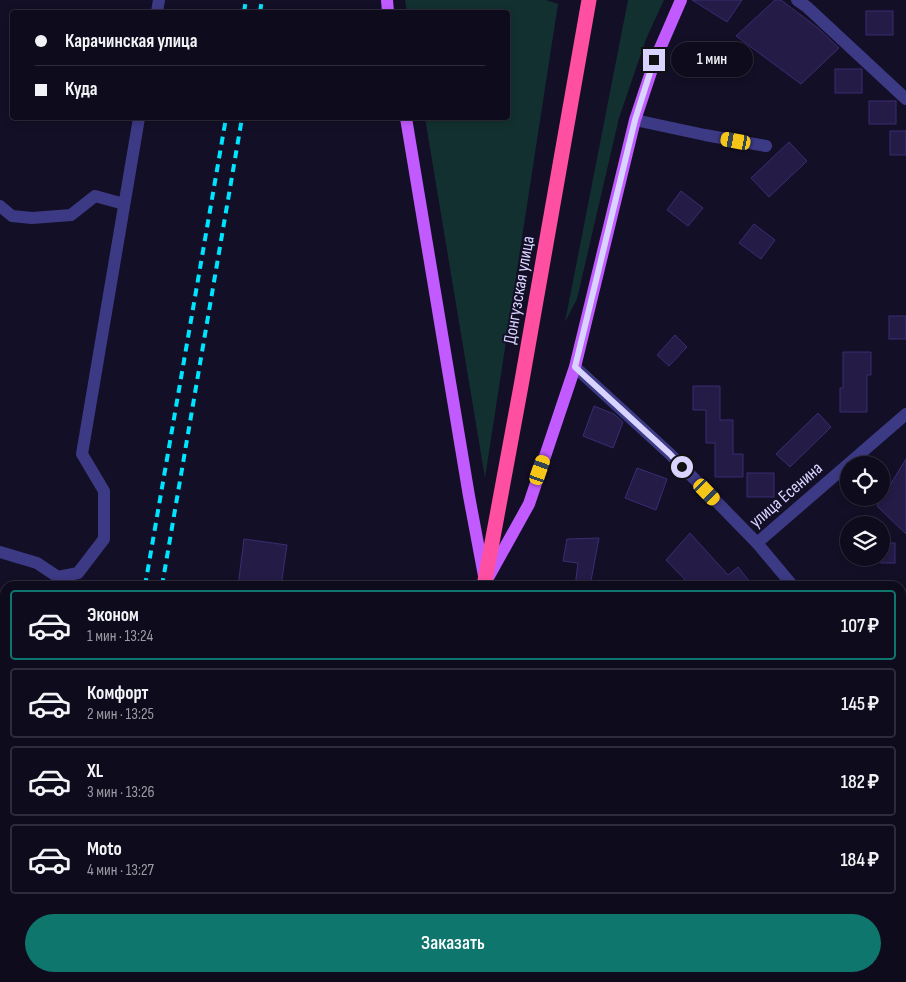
<!DOCTYPE html>
<html lang="ru">
<head>
<meta charset="utf-8">
<style>
  body { margin:0; font-family:"Sofia Sans Condensed",sans-serif; background:#171425; color:#f1f3f6; height:100vh; display:flex; flex-direction:column; font-size:19px; white-space:nowrap }
  * { box-sizing:border-box; margin:0 }
  p { font-size:16px; color:#9b9ba3 }
  .icon { flex:none; width:28px; height:28px; fill:none; stroke:currentColor; stroke-width:2; stroke-linecap:round; stroke-linejoin:round }
  .map { position:relative; flex:1; overflow:hidden }
  .panel { position:absolute; left:0px; top:581px; width:906px; height:401px; display:flex; flex-direction:column; background:#0e0b1c; border-radius:15px 15px 0 0; box-shadow:0 2px 8px #0003,0 0 0 1px #2e2b3b }
  .panel>* { flex:none }
  .hud { position:absolute; left:10px; top:10px; width:500px; height:110px; border-radius:5px; box-shadow:0 2px 8px #0003,0 0 0 1px #2e2b3b; display:grid; align-content:center; height:110px; padding:0 25px; background:#0e0b1c }
  .buttons { position:absolute; left:840px; top:456px; display:grid; gap:10px }
  .buttons a { display:grid; place-items:center; width:50px; height:50px; border-radius:50%; background:#0e0b1c; box-shadow:0 2px 8px #0003,0 0 0 1px #2e2b3b; font-size:25px }
  .end { position:absolute; width:22px; height:22px; margin:-11px; border:6px solid #d9d4ff; background:#111; box-shadow:0 0 0 2px #111 }
  .from { border-radius:50% }
  .bubble { position:absolute; height:35px; border-radius:18px; background:#0e0b1c; box-shadow:0 2px 8px #0003,0 0 0 1px #2e2b3b; font-size:16px; font-weight:600; line-height:35px; text-align:center }
  .car { position:absolute; width:15px; height:30px; margin:-15px -8px; border-radius:6px; box-shadow:0 0 4px 1px #0007; background:linear-gradient(#f5c518 24%,#345 0 40%,#f5c518 0 76%,#345 0 86%,#f5c518 0) }
  .hud b { display:flex; align-items:center; gap:18px; height:48px; font-size:19px }
  .hud b+b { border-top:1px solid #2e2b3b }
  .hud i { width:12px; height:12px; background:#f1f3f6 }
  ul { padding:9px 0 0; list-style:none }
  li { display:flex; align-items:center; gap:15px; height:70px; margin:0 10px 8px; padding:0 15px; border:2px solid #2e2b3b; border-radius:5px }
  li div { flex:1 }
  li b { display:block; font-size:19px }
  li em { font-style:normal; font-weight:600 }
  li.selected { border-color:#0f766e }
  li>.icon { width:45px; height:45px; stroke-width:1.5 }
  .action { display:flex; gap:10px; margin-top:auto; padding:10px 25px }
  .action a { flex:1; height:58px; border-radius:30px; background:#0f766e; color:#fff; font-size:20px; font-weight:600; line-height:58px; text-align:center }
  .map>svg:first-child { display:block }
</style>
</head>
<body>
<div class="map">
<svg width="906" height="982" viewBox="0 0 906 982">
  <rect width="100%" height="100%" fill="#130f26"/>
  <g fill="#12302f">
    <polygon points="405,0 546,0 558,4 485,478 425,118 508,118 508,12 407,12"/>
    <polygon points="628,0 664,0 646,39 619,118 577,299 565,322"/>
  </g>
  <g fill="#241b47" stroke="#3b2d73">
    <polygon points="692,0 742,0 727,22"/>
    <polygon points="775,0 781,0 818,28 839,48 801,84 736,36"/>
    <rect x="866" y="11" width="27" height="24"/>
    <rect x="835" y="69" width="27" height="24"/>
    <rect x="869" y="101" width="27" height="23"/>
    <rect x="890" y="131" width="16" height="24"/>
    <polygon points="789,142 807,161 769,197 751,178"/>
    <polygon points="681,191 703,208 688,226 667,210"/>
    <polygon points="754,224 775,240 761,259 739,243"/>
    <rect x="889" y="316" width="17" height="23"/>
    <polygon points="675,335 687,347 669,366 657,355"/>
    <polygon points="843,352 871,352 871,375 867,375 867,412 840,412 840,388 843,388"/>
    <polygon points="693,386 720,386 720,420 733,420 733,454 743,454 743,477 715,477 715,443 706,443 706,410 693,410"/>
    <polygon points="594,406 614,414 623,422 613,448 583,436"/>
    <polygon points="818,413 831,427 790,467 776,454"/>
    <polygon points="906,459 906,534 877,506"/>
    <polygon points="637,468 667,479 656,510 625,498"/>
    <rect x="747" y="473" width="27" height="24"/>
    <polygon points="690,533 728,575 738,567 753,586 691,586 666,560"/>
    <polygon points="599,538 590,586 575,586 578,563 563,561 567,539"/>
    <polygon points="244,539 287,545 281,586 238,586"/>
    <rect x="881" y="543" width="14" height="20"/>
  </g>
  <g fill="none" stroke-linecap="round" stroke-linejoin="round">
    <g stroke="#3d3a85" stroke-width="12">
      <polyline points="797,0 807,7 906,99"/>
      <polyline points="157,12 159,0"/>
      <polyline points="635,120 705,135 766,146"/>
      <polyline points="0,206 12,216 32,218 71,215 95,196 124,204"/>
      <polyline points="575,367 670,454 757,543 793,586"/>
      <polyline points="757,543 906,414"/>
      <polyline points="0,552 37,563 58,577 78,573 104,539 104,491 82,454 139,118"/>
      <polyline points="901,712 906,717"/>
      <polyline points="0,752 5,753"/>
      <polyline points="901,775 906,770"/>
      <polyline points="901,832 906,832"/>
      <polyline points="0,896 5,870"/>
      <polyline points="720,978 725,982"/>
    </g>
    <g stroke="#c25bff" stroke-width="12">
      <polyline points="387,0 388,12"/>
      <polyline points="406,118 469,496 484,576"/>
      <polyline points="489,576 529,504 575,367 635,120 655,60 681,0"/>
    </g>
    <g stroke="#ff4fa3" stroke-width="15">
      <polyline points="484,586 521,386 589,0"/>
      <polyline points="417,982 418,978"/>
    </g>
    <g stroke="#00e5ff" stroke-width="4" stroke-dasharray="8 6" stroke-linecap="butt">
      <polyline points="244,12 246,0"/>
      <polyline points="260,12 262,0"/>
      <polyline points="145,586 226,118"/>
      <polyline points="162,586 242,118"/>
      <polyline points="78,982 79,978"/>
      <polyline points="95,982 96,978"/>
    </g>
  </g>
  <g fill="none" stroke-linecap="round" stroke-linejoin="round">
    <polyline stroke="#d9d4ff" stroke-width="6" points="654,60 635,120 575,367 670,454 682,467"/>
  </g>
  <g text-anchor="middle" dominant-baseline="central" stroke-width="4" stroke-linejoin="round" paint-order="stroke">
    <g font-size="18" fill="#d9d4ff" stroke="#130f26">
      <text transform="translate(519 290) rotate(-80)">Донгузская улица</text>
      <text transform="translate(786 495) rotate(-41)">улица Есенина</text>
    </g>
  </g>
</svg>
<div class="buttons">
<a><svg class="icon" aria-label="locate" viewBox="0 0 24 24"><circle cx="12" cy="12" r="6"/><path d="M12 2v4M12 18v4M2 12h4M18 12h4"/></svg></a>
<a><svg class="icon" aria-label="layers" viewBox="0 0 24 24"><path d="M12 4l9 5-9 5-9-5zM3 14l9 5 9-5"/></svg></a>
</div>
<i class="end from" style="left:682px;top:467px"></i>
<i class="end" style="left:654px;top:60px"></i>
<div class="bubble" style="left:671px;top:42px;width:82px">1 мин</div>
<i class="car" style="left:736px;top:141px;rotate:280deg"></i>
<i class="car" style="left:540px;top:470px;rotate:19deg"></i>
<i class="car" style="left:707px;top:492px;rotate:136deg"></i>
<div class="hud">
<b><i class="from"></i>Карачинская улица</b>
<b><i></i>Куда</b>
</div>
<section class="panel">
<ul>
<li class="selected"><svg class="icon" aria-label="car" viewBox="0 0 24 24"><path d="M5 17H2v-5l4-1 3-4h7l3 4 3 1v5h-3M9 17h6M6 11h13"/><circle cx="7" cy="17" r="2"/><circle cx="17" cy="17" r="2"/></svg><div><b>Эконом</b><p>1 мин · 13:24</p></div><em>107 ₽</em></li>
<li><svg class="icon" aria-label="car" viewBox="0 0 24 24"><path d="M5 17H2v-5l4-1 3-4h7l3 4 3 1v5h-3M9 17h6M6 11h13"/><circle cx="7" cy="17" r="2"/><circle cx="17" cy="17" r="2"/></svg><div><b>Комфорт</b><p>2 мин · 13:25</p></div><em>145 ₽</em></li>
<li><svg class="icon" aria-label="car" viewBox="0 0 24 24"><path d="M5 17H2v-5l4-1 3-4h7l3 4 3 1v5h-3M9 17h6M6 11h13"/><circle cx="7" cy="17" r="2"/><circle cx="17" cy="17" r="2"/></svg><div><b>XL</b><p>3 мин · 13:26</p></div><em>182 ₽</em></li>
<li><svg class="icon" aria-label="car" viewBox="0 0 24 24"><path d="M5 17H2v-5l4-1 3-4h7l3 4 3 1v5h-3M9 17h6M6 11h13"/><circle cx="7" cy="17" r="2"/><circle cx="17" cy="17" r="2"/></svg><div><b>Moto</b><p>4 мин · 13:27</p></div><em>184 ₽</em></li>
</ul>
<div class="action"><a>Заказать</a></div>
</section>
</div>
</body>
</html>
